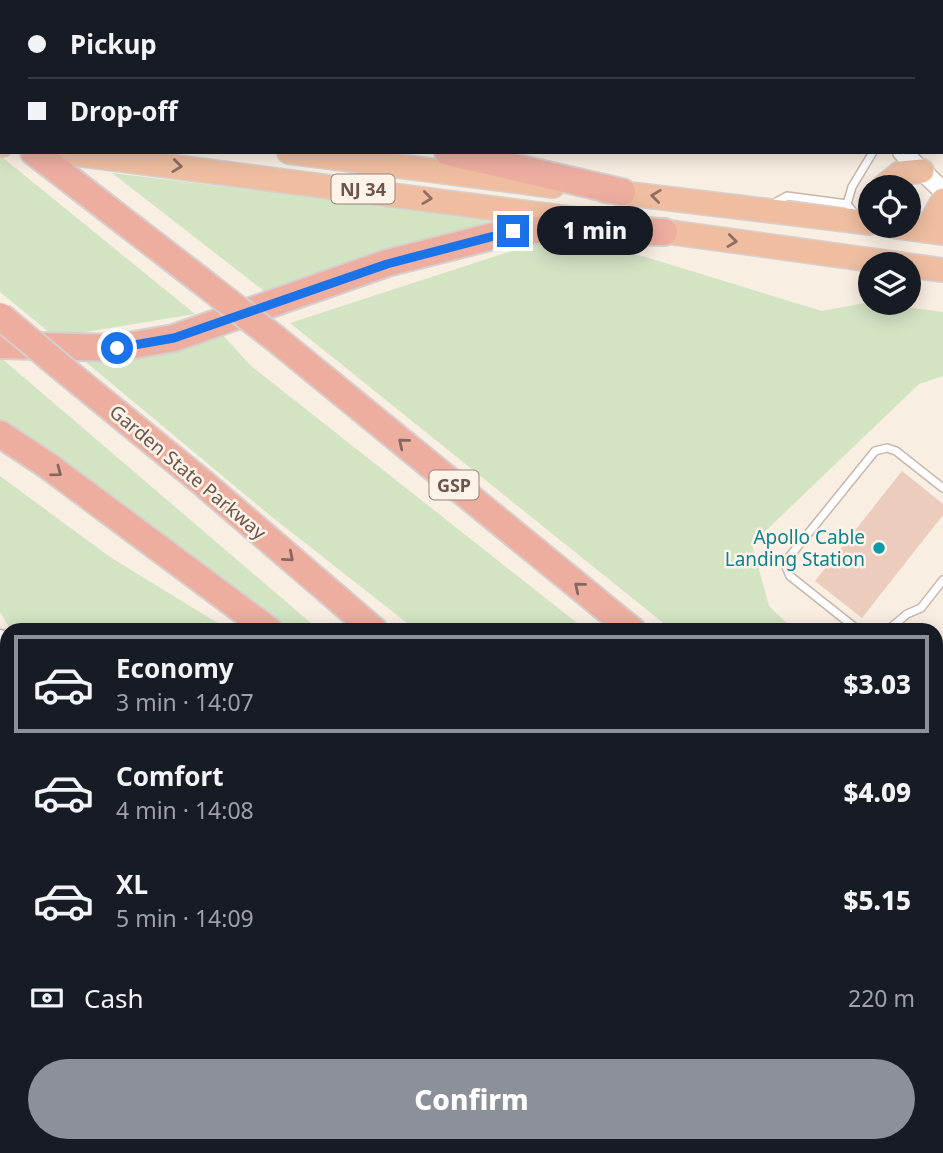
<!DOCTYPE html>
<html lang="en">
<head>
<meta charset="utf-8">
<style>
  body { margin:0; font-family:"Noto Sans",sans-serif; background:#242831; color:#f1f3f6; height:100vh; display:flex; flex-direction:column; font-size:26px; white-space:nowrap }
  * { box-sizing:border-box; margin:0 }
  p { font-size:23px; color:#9ea1a6 }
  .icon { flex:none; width:38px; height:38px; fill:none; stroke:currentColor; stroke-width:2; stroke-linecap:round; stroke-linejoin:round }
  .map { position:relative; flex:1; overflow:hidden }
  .details { position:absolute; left:0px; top:623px; width:943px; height:530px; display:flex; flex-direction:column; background:#171b24; border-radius:21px 21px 0 0; box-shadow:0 4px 18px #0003 }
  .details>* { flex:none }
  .guide { position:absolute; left:0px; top:0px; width:943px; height:154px; box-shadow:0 4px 18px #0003; display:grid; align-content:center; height:154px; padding:0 28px; background:#171b24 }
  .buttons { position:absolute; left:858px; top:175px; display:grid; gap:14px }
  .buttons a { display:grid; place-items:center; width:63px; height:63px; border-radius:50%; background:#171b24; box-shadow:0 4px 18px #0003; font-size:35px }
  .end { position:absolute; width:32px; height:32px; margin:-16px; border:9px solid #1a73e8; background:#fff; box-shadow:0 0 0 4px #fff }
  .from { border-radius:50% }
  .bubble { position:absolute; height:49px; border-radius:24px; background:#171b24; box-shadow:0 4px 18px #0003; font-size:23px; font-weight:800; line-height:49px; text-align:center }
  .guide b { display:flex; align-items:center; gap:24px; height:66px; font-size:26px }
  .guide b+b { border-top:2px solid #363941 }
  .guide i { width:18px; height:18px; background:#f1f3f6 }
  ul { padding:12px 0 0; list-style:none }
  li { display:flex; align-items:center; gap:21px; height:98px; margin:0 14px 10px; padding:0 14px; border:4px solid transparent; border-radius:0px }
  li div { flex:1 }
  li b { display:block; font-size:26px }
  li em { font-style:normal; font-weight:800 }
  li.on { border-color:#8c9099 }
  li>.icon { width:63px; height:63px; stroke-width:1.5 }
  .pay { display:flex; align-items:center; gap:18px; height:77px; padding:0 28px; font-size:26px }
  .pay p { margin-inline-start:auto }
  .primary-button { display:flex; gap:14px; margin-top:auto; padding:14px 28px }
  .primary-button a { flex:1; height:80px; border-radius:42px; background:#8c9099; color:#fff; font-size:28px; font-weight:800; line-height:80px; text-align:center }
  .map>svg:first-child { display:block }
</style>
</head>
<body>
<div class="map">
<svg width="943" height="1153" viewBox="0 0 943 1153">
  <rect width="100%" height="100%" fill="#f9eee2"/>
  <g fill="#d3e4c3">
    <polygon points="0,156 2,157 195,314 55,337 0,292"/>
    <polygon points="112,173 496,219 264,291"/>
    <polygon points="539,242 639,255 822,311 870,302 943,312 943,376 919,384 752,544 769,606 794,630 672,630 290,323"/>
    <polygon points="220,332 250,365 586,630 416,630 272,517 81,358"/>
    <polygon points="0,357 319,630 277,630 0,432"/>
    <polygon points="0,476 110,557 229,630 11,630 0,612"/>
    <polygon points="936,753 943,757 943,860 936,854"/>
    <polygon points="936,933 943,939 943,1108 936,1102"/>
    <polygon points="724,1146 876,1146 884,1153 730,1153"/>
  </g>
  <g fill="#ebccbd">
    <polygon points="902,471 943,504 943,515 862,618 815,581"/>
    <polygon points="943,712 943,748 936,745 936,725"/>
  </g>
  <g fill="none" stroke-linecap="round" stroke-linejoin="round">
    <defs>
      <g id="service">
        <polyline points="847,204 852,187 873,152"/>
        <polyline points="771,205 787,196 847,204 858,218"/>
        <polyline points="858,630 790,576 786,567 790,556 875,451 887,448 896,451 943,488"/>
        <polyline points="888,630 907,614 921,608 943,580"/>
      </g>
      <g id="minor">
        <polyline points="354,2 355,0"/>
        <polyline points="565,1146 572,1153"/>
        <polyline points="183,1153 190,1146"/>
      </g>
      <g id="tertiary">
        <polyline points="723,0 725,2"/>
        <polyline points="902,152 943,191"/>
        <polyline points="0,639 7,650"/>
        <polyline points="0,856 7,837"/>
      </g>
      <g id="trunk">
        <polyline points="0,145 2,145"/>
        <polyline points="61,152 592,221"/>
        <polyline points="289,152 553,186"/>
        <polyline points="883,187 900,173 922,171"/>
        <polyline points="605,191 870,223"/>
        <polyline points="892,226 943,233"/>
        <polyline points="647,229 943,270"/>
        <polyline points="926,231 943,200"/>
      </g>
      <g id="motorway">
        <polyline points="0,25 2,26"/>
        <polyline points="0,127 2,128"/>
        <polyline points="34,152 200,280"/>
        <polyline points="448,152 622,192"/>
        <polyline points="276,339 632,630"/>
        <polyline points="0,345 117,348 174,338 387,263 513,231 560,229 664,232"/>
        <polyline points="67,372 203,483 374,630"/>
        <polyline points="0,434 47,465 269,630"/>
        <polyline points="936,890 943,896"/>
        <polyline points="933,1146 940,1153"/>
      </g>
    </defs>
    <use href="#service" stroke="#c8b6ab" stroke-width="10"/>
    <use href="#minor" stroke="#c8b6ab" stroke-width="18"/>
    <use href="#tertiary" stroke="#c8b6ab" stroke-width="21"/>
    <use href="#trunk" stroke="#d6cfcd" stroke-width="26"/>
    <use href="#motorway" stroke="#d6cfcd" stroke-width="30"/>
    <use href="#service" stroke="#fff" stroke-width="7"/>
    <use href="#minor" stroke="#fff" stroke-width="14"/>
    <use href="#tertiary" stroke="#fff" stroke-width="18"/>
    <use href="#trunk" stroke="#efbea1" stroke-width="23"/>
    <use href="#motorway" stroke="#edaea0" stroke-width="26"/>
    <defs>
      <g id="motorway-bridge">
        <polyline points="200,280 276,339"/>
        <polyline points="0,316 67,372"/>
      </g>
    </defs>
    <use href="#motorway-bridge" stroke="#d6cfcd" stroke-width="30" stroke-linecap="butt"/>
    <use href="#motorway-bridge" stroke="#edaea0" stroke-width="26"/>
  </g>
  <defs><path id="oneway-chevron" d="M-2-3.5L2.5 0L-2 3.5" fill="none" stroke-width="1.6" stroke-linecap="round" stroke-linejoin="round" transform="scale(1.75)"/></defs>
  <g stroke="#8e6f61">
    <use href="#oneway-chevron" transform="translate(177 166) rotate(7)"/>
    <use href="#oneway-chevron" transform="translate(656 196) rotate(-173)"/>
    <use href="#oneway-chevron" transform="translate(427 198) rotate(7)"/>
    <use href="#oneway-chevron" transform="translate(732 241) rotate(7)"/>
  </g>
  <g stroke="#87675d">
    <use href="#oneway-chevron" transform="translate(403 443) rotate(-141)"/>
    <use href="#oneway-chevron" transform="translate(57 472) rotate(37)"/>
    <use href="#oneway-chevron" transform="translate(289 557) rotate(41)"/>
    <use href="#oneway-chevron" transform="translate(579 587) rotate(-141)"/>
  </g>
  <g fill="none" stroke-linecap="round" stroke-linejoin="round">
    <polyline stroke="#1a73e8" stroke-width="9" points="117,348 174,338 387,264 513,231"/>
  </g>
  <circle fill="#0f9aa8" stroke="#fdf3e8" stroke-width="2.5" cx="879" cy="548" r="7"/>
  <g text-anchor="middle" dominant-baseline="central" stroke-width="5" stroke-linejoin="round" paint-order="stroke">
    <g fill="#fdf3e8" stroke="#99847b" stroke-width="2">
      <rect x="331.5" y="174.5" width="63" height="29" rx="5"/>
      <rect x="429.5" y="470.5" width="49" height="29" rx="5"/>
    </g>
    <g font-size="18" font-weight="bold" fill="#6e554c">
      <text x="363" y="189">NJ 34</text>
      <text x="454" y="485">GSP</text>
    </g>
    <g font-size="19" fill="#6e554c" stroke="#fdf3e8">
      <text transform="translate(188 472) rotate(40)">Garden State Parkway</text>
    </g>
    <g font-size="19" fill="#0d838f" stroke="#fdf3e8" text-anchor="end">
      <text x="865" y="537">Apollo Cable<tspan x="865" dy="22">Landing Station</tspan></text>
    </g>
  </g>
</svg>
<div class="buttons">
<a><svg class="icon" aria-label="locate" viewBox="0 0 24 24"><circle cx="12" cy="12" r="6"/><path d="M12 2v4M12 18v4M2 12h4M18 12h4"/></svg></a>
<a><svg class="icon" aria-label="layers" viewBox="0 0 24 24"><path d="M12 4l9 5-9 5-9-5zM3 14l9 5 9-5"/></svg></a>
</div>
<i class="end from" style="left:117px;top:348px"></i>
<i class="end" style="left:513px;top:231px"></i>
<div class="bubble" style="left:537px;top:206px;width:116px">1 min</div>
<div class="guide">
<b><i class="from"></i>Pickup</b>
<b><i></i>Drop-off</b>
</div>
<section class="details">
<ul>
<li class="on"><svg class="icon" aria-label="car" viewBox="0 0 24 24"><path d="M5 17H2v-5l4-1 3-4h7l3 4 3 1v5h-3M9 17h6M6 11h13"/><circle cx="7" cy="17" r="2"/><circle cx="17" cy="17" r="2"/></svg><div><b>Economy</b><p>3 min · 14:07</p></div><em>$3.03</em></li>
<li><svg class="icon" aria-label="car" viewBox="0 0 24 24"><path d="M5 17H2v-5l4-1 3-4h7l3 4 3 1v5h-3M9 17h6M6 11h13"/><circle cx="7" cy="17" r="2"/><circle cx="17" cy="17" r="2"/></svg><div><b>Comfort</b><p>4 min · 14:08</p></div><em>$4.09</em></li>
<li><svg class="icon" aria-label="car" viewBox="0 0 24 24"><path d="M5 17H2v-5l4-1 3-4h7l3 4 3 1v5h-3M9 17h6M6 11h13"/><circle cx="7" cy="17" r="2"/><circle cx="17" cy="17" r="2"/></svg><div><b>XL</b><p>5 min · 14:09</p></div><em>$5.15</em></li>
</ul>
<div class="pay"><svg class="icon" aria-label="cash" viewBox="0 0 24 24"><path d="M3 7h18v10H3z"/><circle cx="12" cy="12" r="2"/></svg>Cash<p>220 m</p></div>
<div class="primary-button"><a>Confirm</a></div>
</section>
</div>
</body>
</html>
